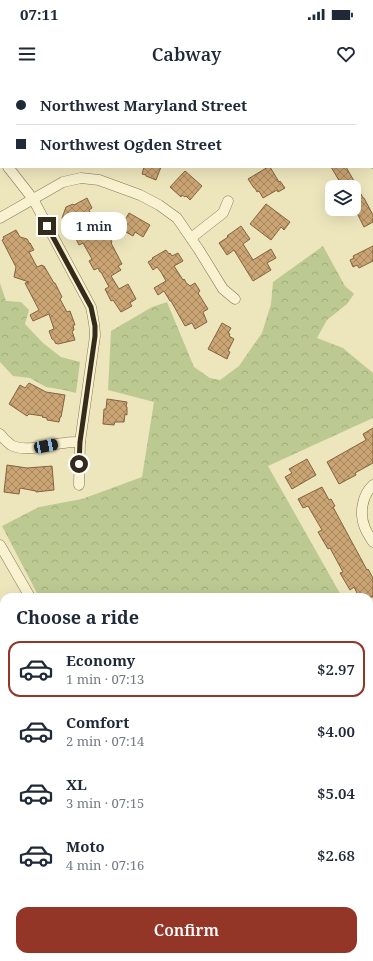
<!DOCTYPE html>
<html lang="en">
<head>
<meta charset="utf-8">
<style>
  body { margin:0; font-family:"Noto Serif",serif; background:#f2f2f3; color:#1f2937; height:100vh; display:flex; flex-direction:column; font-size:15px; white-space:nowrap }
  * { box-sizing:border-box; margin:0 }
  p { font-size:13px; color:#747a83 }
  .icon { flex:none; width:22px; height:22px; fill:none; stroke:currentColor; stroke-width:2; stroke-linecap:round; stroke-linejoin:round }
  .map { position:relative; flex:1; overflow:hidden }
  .sheet { position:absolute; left:0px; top:513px; width:373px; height:368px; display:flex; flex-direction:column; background:#fff; border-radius:12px 12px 0 0; box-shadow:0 4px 16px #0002 }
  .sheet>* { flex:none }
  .banner { position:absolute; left:0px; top:0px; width:373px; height:88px; box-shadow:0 4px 16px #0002; display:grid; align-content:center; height:88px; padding:0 16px; background:#fff }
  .controls { position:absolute; left:325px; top:100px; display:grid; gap:8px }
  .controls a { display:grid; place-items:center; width:36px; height:36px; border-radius:8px; background:#fff; box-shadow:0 4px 16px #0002; font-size:20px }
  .end { position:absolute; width:18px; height:18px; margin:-9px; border:5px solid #342b1b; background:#fff; box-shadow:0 0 0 2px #fff }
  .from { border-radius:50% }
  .bubble { position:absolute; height:28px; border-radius:12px; background:#fff; box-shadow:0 4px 16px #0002; font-size:13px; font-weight:600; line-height:28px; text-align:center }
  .car { position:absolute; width:12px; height:24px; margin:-12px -6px; border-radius:5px; box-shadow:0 0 3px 1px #0007; background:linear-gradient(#222 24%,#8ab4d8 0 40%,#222 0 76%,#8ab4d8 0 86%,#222 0) }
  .banner b { display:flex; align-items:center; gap:14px; height:38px; font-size:15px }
  .banner b+b { border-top:1px solid #e0e1e3 }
  .banner i { width:10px; height:10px; background:#1f2937 }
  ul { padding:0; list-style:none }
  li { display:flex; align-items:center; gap:12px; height:56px; margin:0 8px 6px; padding:0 8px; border:2px solid transparent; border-radius:12px }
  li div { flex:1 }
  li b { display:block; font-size:15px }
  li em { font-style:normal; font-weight:600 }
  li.current { border-color:#933628 }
  li>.icon { width:36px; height:36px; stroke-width:1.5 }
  h2 { padding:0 16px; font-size:18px; line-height:48px }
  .action { display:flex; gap:8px; margin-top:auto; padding:8px 16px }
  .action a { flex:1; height:46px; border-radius:12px; background:#933628; color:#fff; font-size:16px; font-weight:600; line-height:46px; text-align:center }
  .status { display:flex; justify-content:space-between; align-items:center; height:28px; padding:0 20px; background:#fff; direction:ltr }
  .status svg { height:11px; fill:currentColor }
  header { display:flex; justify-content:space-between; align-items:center; height:52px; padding:0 16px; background:#fff; font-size:18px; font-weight:600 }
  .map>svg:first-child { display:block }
</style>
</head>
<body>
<div class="status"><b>07:11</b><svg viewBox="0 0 49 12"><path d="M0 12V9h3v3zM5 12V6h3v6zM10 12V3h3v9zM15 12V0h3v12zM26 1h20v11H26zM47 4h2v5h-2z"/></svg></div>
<header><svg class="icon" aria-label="menu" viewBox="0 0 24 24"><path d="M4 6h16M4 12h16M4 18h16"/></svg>Cabway<svg class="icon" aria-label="heart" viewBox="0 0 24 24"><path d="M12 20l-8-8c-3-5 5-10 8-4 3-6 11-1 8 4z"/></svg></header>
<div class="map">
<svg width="373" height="881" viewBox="0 0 373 881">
  <defs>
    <pattern id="forest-crowns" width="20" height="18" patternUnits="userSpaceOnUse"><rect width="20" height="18" fill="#bcca92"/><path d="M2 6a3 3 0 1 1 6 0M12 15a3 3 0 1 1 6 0" fill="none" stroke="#a2ae7d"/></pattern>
    <pattern id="building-cross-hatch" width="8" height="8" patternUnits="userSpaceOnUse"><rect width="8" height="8" fill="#cba473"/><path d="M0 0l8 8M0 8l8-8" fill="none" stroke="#a6865e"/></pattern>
  </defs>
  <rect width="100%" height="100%" fill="#ede6bd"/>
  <g fill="url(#forest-crowns)">
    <polygon points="323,166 345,206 354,214 347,224 327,240 317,258 343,268 373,293 373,338 268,386 342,517 39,517 2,446 39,427 82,419 142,397 154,322 108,310 111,251 152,227 167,222 194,287 210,298 220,300 239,286 262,253 271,224 273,202"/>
    <polygon points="0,203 6,221 21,222 29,230 25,244 43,263 61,277 80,282 76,313 64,310 46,307 30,298 13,296 0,282"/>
    <polygon points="369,565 373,572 373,655 369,648"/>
  </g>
  <g fill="url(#building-cross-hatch)" stroke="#83633d">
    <polygon points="144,87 161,87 156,100 146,96 146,95 142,94"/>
    <polygon points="268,87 270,87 279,102 280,101 285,108 278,112 277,110 263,118 259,111 257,112 255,108 254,108 248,99"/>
    <polygon points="331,87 346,87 354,101 343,107"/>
    <polygon points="185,91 202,106 190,120 186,116 185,117 182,115 181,117 170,107"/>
    <polygon points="361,114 363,118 364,118 373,135 373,142 364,147 354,127 354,118"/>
    <polygon points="87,118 92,128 89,130 95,144 100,141 112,162 111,163 122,184 118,186 121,190 111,196 119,209 128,204 136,219 130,223 132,226 121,232 113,220 111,221 105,209 109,207 101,192 100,192 98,188 94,190 89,181 92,179 83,163 79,165 71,149 68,150 62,138 66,127 73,124 74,125"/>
    <polygon points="266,124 290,142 284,150 281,147 271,160 250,144"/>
    <polygon points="129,133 150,145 143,157 135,152 133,156 124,151 126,148 122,145"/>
    <polygon points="241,146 250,159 243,164 253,180 271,169 276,178 267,183 271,190 253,201 234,170 227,175 219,163 228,157 227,156"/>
    <polygon points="16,150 20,157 27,159 30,164 30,163 34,170 29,172 37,187 42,185 43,186 44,186 54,203 55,203 62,217 60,219 67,232 70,231 75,245 73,245 74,250 72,251 75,260 58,264 55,263 55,261 52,259 49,251 54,249 49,234 33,241 30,235 39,230 25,203 29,202 14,197 16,187 2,160 4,159 3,157"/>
    <polygon points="373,166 373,181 359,188 357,185 353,187 350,180 354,178 353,176"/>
    <polygon points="166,170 169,174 170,173 172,176 178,173 183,181 174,186 183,200 184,199 187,204 188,204 190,206 195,203 200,211 198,213 208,229 203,232 207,242 195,249 192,243 185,246 171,221 170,221 164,211 158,215 154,208 166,201 161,192 157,187 153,190 148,182 153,179 152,178"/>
    <polygon points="222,243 231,248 228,253 230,254 229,256 234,259 228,271 230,272 227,279 208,269"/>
    <polygon points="29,303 46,312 65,315 61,337 60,337 59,342 47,340 47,338 42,337 43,336 29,334 27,336 9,324 20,305 25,308"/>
    <polygon points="107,319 127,322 126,327 127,327 127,335 125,334 124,342 115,342 114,345 103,344 104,329 106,329"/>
    <polygon points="373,348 373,383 355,393 356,395 339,404 327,382 366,360 363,354"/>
    <polygon points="307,379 316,395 292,409 285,397 292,393 289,389"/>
    <polygon points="7,385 27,388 52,386 54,410 36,412 36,411 20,408 19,414 4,412"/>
    <polygon points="322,407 329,420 331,419 335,426 333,427 367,490 368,489 373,498 373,517 359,517 354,507 350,510 340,493 343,492 330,468 328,469 318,452 322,450 308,426 303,428 298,419"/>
  </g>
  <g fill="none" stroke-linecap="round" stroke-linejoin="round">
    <defs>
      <g id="minor">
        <polyline points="0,77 1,78"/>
        <path d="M8 87 33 119 91 227C93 237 95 246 95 256L80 362 79 405"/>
        <polyline points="0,138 63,102 81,98 99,100 140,115 159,125 177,138 199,170 223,209 235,219"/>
        <polyline points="191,158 223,133 228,121"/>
        <path d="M0 354C3 358 7 362 11 365 26 373 49 364 64 363 69 362 75 362 80 362"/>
        <path d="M373 405C362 415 359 434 365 448 367 453 370 457 373 462"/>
        <polyline points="0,465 30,517"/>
        <polyline points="0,701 4,708"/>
        <polyline points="369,802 373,802"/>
        <polyline points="228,877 230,881"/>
        <polyline points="82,881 83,877"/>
      </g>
      <g id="secondary">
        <polyline points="328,0 329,1"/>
        <polyline points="372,79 373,81"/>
      </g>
    </defs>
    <use href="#minor" stroke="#857657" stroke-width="11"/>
    <use href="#secondary" stroke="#66573a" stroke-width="15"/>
    <use href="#minor" stroke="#f8f2d0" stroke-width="10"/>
    <use href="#secondary" stroke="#f8f2d0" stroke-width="14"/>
  </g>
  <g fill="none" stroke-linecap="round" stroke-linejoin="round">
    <polyline stroke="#342b1b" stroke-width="5" points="47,146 91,227 95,246 95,256 80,362 79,384"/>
  </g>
</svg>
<div class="controls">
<a><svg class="icon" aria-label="layers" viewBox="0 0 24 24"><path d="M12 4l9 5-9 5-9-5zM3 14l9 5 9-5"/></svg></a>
</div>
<i class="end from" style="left:79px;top:384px"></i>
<i class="end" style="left:47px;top:146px"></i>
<div class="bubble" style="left:61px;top:132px;width:66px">1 min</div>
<i class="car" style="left:46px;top:366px;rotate:79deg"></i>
<div class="banner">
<b><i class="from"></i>Northwest Maryland Street</b>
<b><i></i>Northwest Ogden Street</b>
</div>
<section class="sheet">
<h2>Choose a ride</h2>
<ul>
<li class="current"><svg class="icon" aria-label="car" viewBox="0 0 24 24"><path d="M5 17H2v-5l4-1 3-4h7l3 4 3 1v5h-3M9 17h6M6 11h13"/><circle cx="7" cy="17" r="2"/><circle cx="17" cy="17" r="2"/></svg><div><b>Economy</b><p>1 min · 07:13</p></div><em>$2.97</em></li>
<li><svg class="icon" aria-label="car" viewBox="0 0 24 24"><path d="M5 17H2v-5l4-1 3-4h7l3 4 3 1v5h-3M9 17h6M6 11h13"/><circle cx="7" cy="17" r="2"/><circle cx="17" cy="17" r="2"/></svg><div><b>Comfort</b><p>2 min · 07:14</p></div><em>$4.00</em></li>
<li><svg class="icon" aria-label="car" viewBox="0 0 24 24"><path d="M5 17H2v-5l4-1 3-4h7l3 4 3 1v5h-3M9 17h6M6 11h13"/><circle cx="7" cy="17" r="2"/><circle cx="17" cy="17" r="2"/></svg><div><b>XL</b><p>3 min · 07:15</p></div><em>$5.04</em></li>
<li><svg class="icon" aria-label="car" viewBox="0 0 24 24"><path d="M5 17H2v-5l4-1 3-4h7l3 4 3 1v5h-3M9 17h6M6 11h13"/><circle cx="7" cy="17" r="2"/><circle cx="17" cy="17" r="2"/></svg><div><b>Moto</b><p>4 min · 07:16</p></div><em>$2.68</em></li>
</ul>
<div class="action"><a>Confirm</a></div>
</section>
</div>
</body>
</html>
